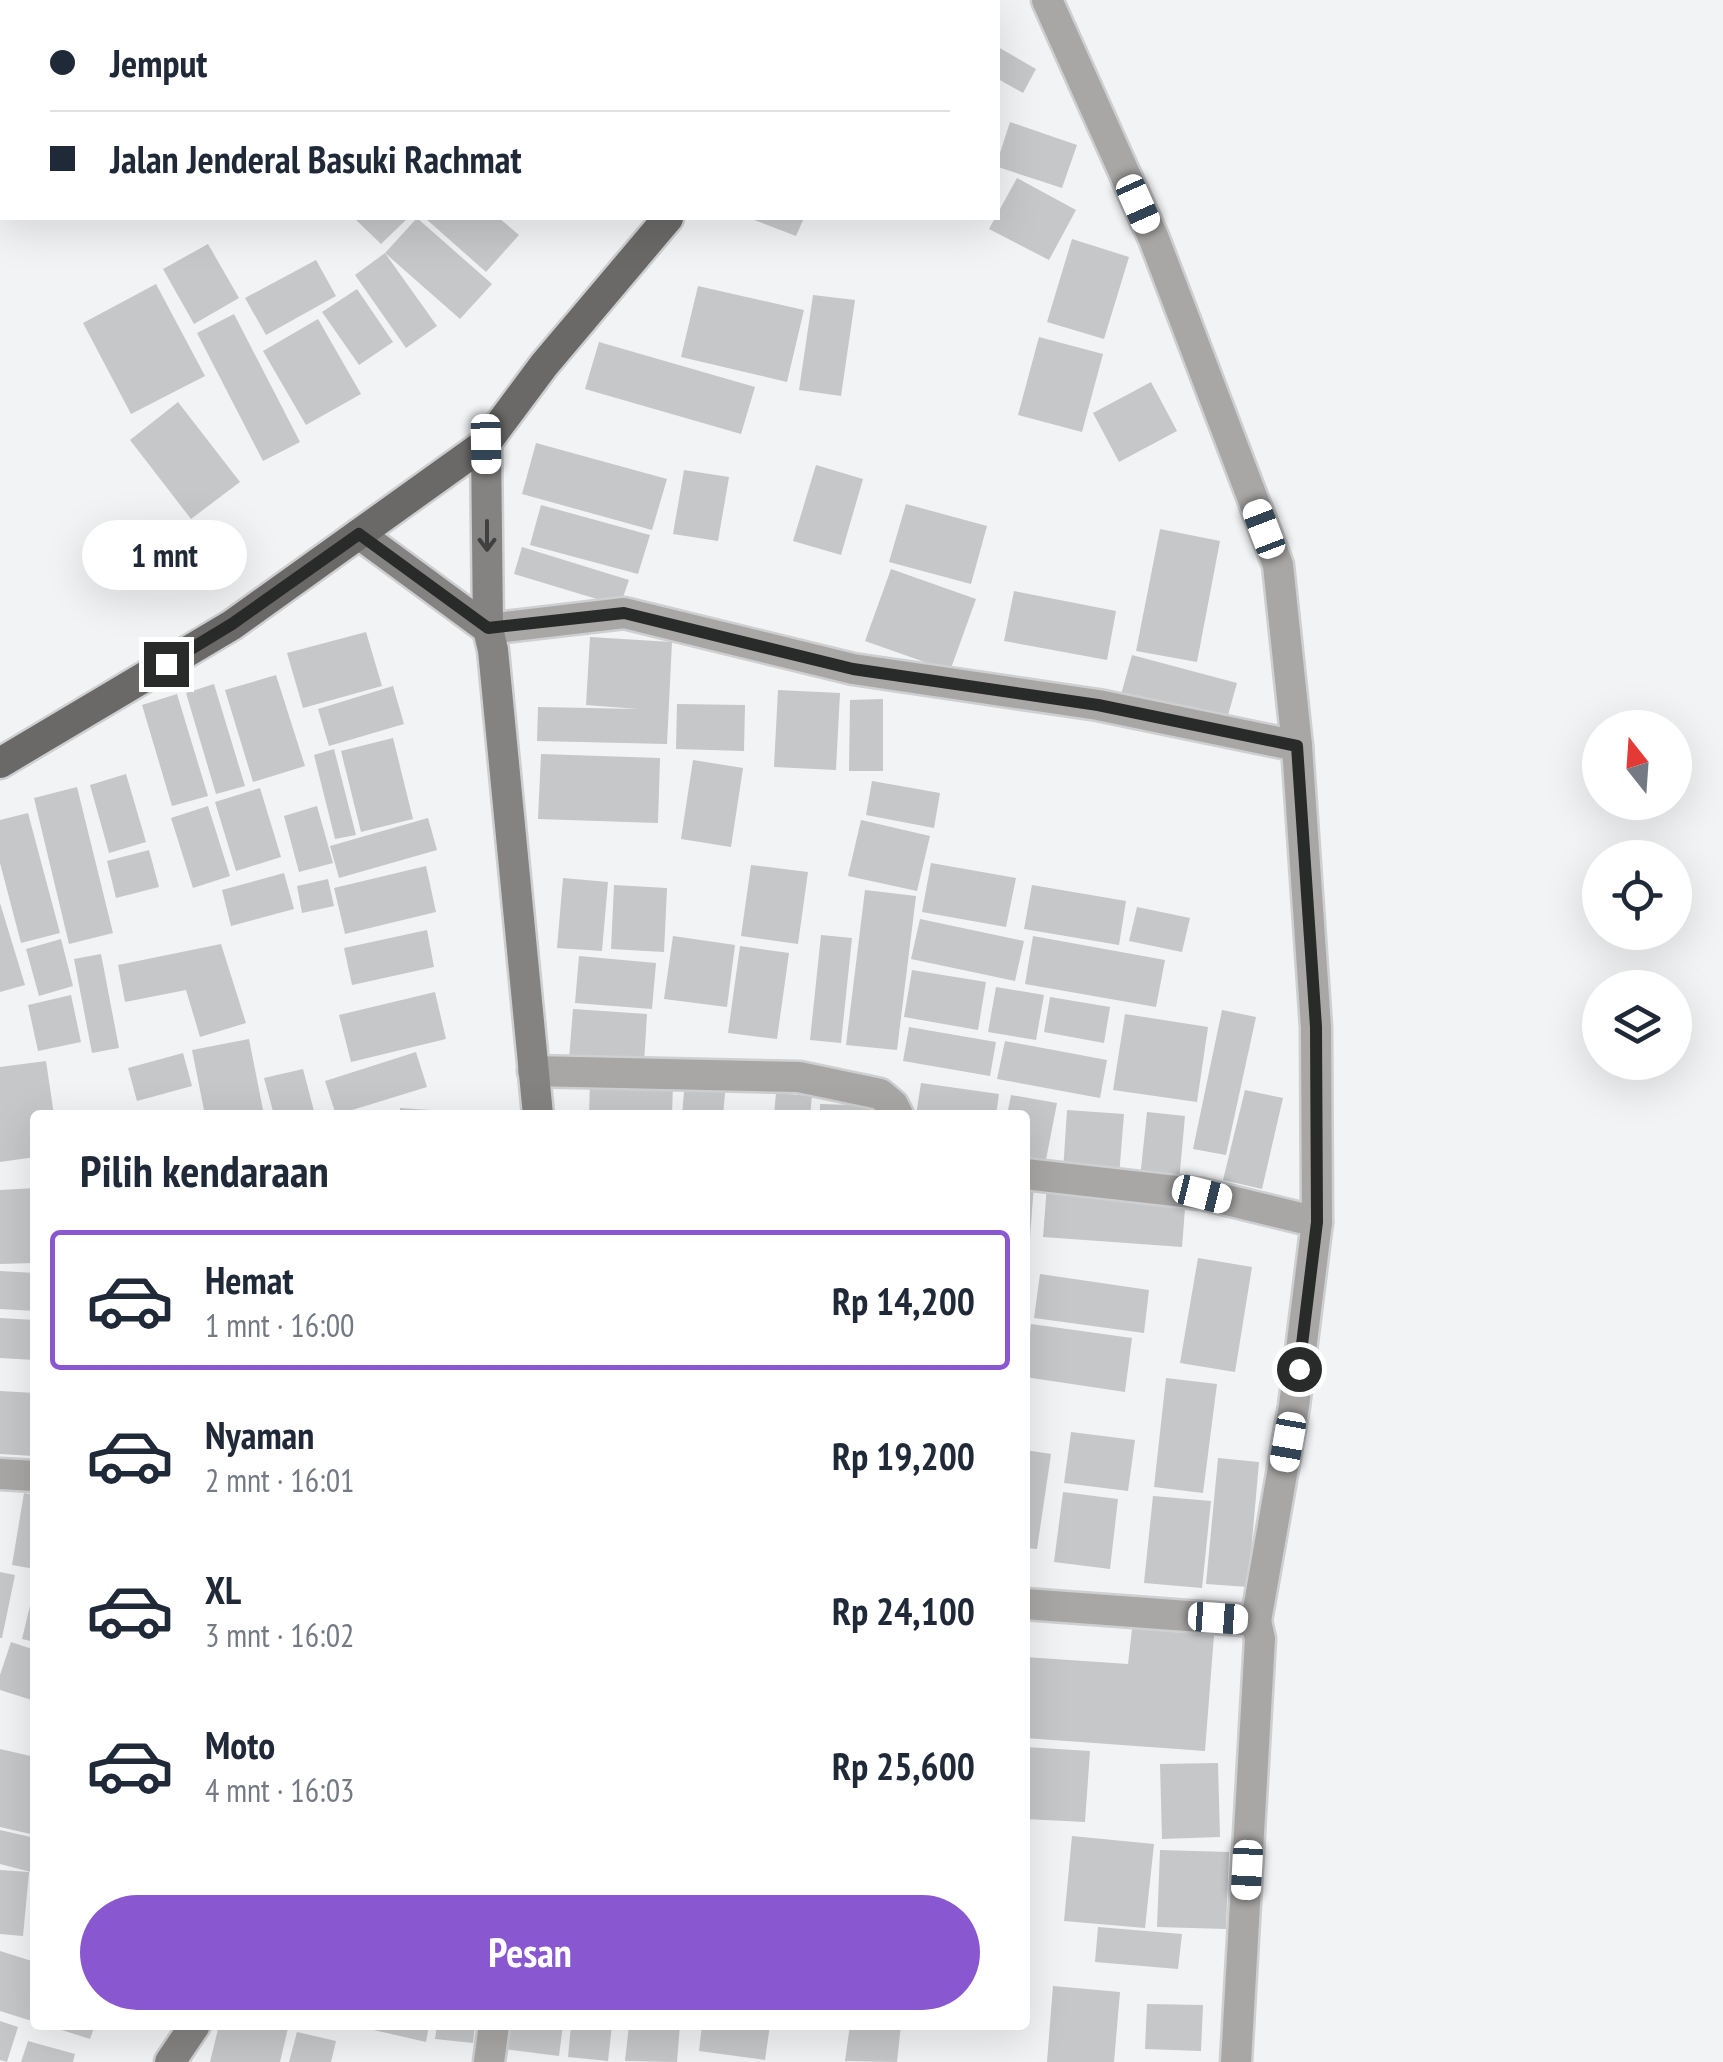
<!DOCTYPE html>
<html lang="id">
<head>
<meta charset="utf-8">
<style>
  body { margin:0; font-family:"PT Sans Narrow",sans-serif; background:#f6f6f7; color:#1f2937; height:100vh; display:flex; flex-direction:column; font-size:38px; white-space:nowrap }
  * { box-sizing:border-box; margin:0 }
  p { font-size:32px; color:#747a83 }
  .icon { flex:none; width:55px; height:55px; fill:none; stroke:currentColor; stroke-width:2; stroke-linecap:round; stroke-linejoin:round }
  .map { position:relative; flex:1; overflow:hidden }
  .details { position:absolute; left:30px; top:1110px; width:1000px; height:920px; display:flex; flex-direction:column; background:#fff; border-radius:10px; box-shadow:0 10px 40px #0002 }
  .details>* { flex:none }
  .hud { position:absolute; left:0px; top:0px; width:1000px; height:220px; box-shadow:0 10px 40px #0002; display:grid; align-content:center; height:220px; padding:0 50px; background:#fff }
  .needle { width:65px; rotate:343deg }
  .fabs { position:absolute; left:1582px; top:710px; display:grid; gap:20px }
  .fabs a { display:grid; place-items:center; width:110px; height:110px; border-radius:50%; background:#fff; box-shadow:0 10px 40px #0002; font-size:50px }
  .end { position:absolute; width:45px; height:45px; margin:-22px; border:12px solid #292a2a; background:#fff; box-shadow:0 0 0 5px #fff }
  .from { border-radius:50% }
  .bubble { position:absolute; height:70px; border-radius:35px; background:#fff; box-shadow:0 10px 40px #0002; font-size:32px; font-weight:800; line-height:70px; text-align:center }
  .car { position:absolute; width:30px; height:60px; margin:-30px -15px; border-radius:12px; box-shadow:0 0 8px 2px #0007; background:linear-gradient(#fff 24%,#345 0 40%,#fff 0 76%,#345 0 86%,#fff 0) }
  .hud b { display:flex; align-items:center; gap:35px; height:95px; font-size:38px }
  .hud b+b { border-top:2px solid #e0e1e3 }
  .hud i { width:25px; height:25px; background:#1f2937 }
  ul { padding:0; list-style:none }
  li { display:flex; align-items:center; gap:30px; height:140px; margin:0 20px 15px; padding:0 30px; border:5px solid transparent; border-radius:10px }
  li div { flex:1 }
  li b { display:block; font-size:38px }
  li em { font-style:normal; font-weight:800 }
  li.current { border-color:#8957d0 }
  li>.icon { width:90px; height:90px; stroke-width:1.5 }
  h2 { padding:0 50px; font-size:45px; line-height:120px }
  .button { display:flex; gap:20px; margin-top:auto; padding:20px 50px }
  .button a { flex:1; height:115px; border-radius:60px; background:#8957d0; color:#fff; font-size:40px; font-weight:800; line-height:115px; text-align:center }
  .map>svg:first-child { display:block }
</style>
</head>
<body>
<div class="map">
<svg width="1723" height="2062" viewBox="0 0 1723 2062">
  <rect width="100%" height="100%" fill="#f2f3f5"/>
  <g fill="#c5c7c8">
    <polygon points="998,47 1036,69 1023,93 998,79"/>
    <polygon points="1010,122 1077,145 1062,188 998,167 998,159"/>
    <polygon points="1017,178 1076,210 1049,260 989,229"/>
    <polygon points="354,218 408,218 381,244"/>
    <polygon points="417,218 492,284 460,319 385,253"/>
    <polygon points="425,218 499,218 519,235 486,272"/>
    <polygon points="749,218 804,218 796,236"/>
    <polygon points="1072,239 1129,257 1104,339 1047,322"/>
    <polygon points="208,244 239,298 194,324 163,269"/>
    <polygon points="385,253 437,326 406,348 355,275"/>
    <polygon points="316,260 336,296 266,335 245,298"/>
    <polygon points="156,284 205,376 131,414 83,323"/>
    <polygon points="698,286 804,310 787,382 681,357"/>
    <polygon points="357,289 393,342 359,365 322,312"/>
    <polygon points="813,295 855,300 841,396 799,390"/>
    <polygon points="234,314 300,442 263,461 197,333"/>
    <polygon points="318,319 361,394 306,425 263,351"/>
    <polygon points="1039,337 1103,354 1082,432 1018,415"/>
    <polygon points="599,342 755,387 741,434 585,389"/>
    <polygon points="1151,382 1177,431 1119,462 1093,413"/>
    <polygon points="178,402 240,482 191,519 130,440"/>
    <polygon points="536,443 667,479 652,530 522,494"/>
    <polygon points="816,465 863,479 841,555 793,541"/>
    <polygon points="684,470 729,477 718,541 673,534"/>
    <polygon points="906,504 987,526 971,584 889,562"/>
    <polygon points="541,505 650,535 638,574 530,545"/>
    <polygon points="1160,529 1220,541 1197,662 1136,651"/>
    <polygon points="522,547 629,580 620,606 514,574"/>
    <polygon points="891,569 976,599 950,671 865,641"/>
    <polygon points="1014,591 1116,611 1107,660 1004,641"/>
    <polygon points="366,632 382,686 303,708 287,653"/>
    <polygon points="590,637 672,642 667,744 537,741 538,707 638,709 586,705"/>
    <polygon points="1132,655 1237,683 1225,726 1120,698"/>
    <polygon points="276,675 305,766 253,782 225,690"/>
    <polygon points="214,684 245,786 216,794 186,693"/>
    <polygon points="393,686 404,724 329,746 318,709"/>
    <polygon points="778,690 840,693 836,770 774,767"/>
    <polygon points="177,694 208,796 172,806 142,705"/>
    <polygon points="883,699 883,771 849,771 850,700"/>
    <polygon points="677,704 745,705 744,751 676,749"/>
    <polygon points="393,738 413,819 361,832 341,751"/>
    <polygon points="334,749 356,835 335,839 314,755"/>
    <polygon points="541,754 660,758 658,823 538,819"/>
    <polygon points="693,760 743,768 731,847 681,839"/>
    <polygon points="126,774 146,842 109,853 90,785"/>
    <polygon points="872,781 940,793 934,828 866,815"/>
    <polygon points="77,787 113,933 69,944 34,798"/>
    <polygon points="260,788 281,857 236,871 215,802"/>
    <polygon points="208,806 230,876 193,888 171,818"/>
    <polygon points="317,806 333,863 299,872 284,816"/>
    <polygon points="28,813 60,933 21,943 0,863 0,820"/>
    <polygon points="428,818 437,850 339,878 330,846"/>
    <polygon points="861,820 930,836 917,891 848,876"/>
    <polygon points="149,850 159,887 116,898 107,861"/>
    <polygon points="931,863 1016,878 1006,927 922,912"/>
    <polygon points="751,865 808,872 798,944 741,936"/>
    <polygon points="426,866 436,912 345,934 334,888"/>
    <polygon points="284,873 294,909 231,926 222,890"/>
    <polygon points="563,878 608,882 602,951 557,948"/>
    <polygon points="328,879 334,906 302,913 297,886"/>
    <polygon points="614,885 667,888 664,952 611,949"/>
    <polygon points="1032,885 1126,901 1119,945 1024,929"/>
    <polygon points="865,890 916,896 897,1050 846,1045"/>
    <polygon points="0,903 25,985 0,992"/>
    <polygon points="1137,907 1190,918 1182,952 1129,941"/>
    <polygon points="920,919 1024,941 1015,981 911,959"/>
    <polygon points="427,930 434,967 352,985 344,948"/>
    <polygon points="821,935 852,938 841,1043 810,1040"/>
    <polygon points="673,936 735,945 727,1007 664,999"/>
    <polygon points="1033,936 1165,960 1156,1007 1025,984"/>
    <polygon points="61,939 73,986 39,996 26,949"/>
    <polygon points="221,944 246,1023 200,1037 186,990 125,1002 118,965"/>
    <polygon points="740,946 789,953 777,1039 728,1033"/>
    <polygon points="101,954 119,1048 92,1053 74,959"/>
    <polygon points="579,956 656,963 652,1009 575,1003"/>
    <polygon points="912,970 986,982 978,1030 904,1017"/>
    <polygon points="996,987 1044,995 1036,1040 988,1032"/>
    <polygon points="435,992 446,1039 351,1062 339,1015"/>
    <polygon points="71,995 81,1042 38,1051 28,1005"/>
    <polygon points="1050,997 1110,1007 1104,1043 1044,1032"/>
    <polygon points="573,1009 647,1014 644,1064 569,1059"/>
    <polygon points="1222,1010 1256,1017 1226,1155 1193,1149"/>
    <polygon points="1125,1014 1208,1027 1197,1102 1113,1090"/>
    <polygon points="909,1027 996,1042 990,1076 903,1061"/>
    <polygon points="249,1039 264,1115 205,1115 192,1050"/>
    <polygon points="1005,1041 1107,1060 1100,1098 997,1079"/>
    <polygon points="416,1052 427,1087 336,1115 325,1081"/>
    <polygon points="183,1053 192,1086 137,1101 128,1068"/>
    <polygon points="46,1061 54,1115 35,1115 35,1157 0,1162 0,1067"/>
    <polygon points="303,1069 315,1115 274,1115 264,1078"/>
    <polygon points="685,1080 726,1083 723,1115 682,1115"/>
    <polygon points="590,1081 673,1083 672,1115 589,1115"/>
    <polygon points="921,1083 999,1094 996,1115 916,1115"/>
    <polygon points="1245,1090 1283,1098 1262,1189 1223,1180"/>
    <polygon points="776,1093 812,1096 810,1115 774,1115"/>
    <polygon points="1011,1095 1057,1103 1044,1170 1025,1167 1025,1115 1007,1115"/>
    <polygon points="820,1104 885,1106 884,1115 820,1115"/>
    <polygon points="400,1108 459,1112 459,1115 400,1115"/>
    <polygon points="1067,1110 1124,1114 1119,1176 1063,1172"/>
    <polygon points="1147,1112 1185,1116 1179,1182 1140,1178"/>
    <polygon points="1025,1183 1034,1184 1028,1265 1025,1265"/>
    <polygon points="1047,1185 1186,1196 1182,1247 1043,1237"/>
    <polygon points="35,1188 35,1263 0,1264 0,1190"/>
    <polygon points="1198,1258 1252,1267 1235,1372 1180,1363"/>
    <polygon points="0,1271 35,1273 35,1311 0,1309"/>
    <polygon points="1040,1274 1149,1290 1144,1333 1034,1318"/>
    <polygon points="0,1318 35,1320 35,1360 0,1358"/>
    <polygon points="1031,1324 1132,1338 1125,1392 1025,1377"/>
    <polygon points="1166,1378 1217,1384 1203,1493 1154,1487"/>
    <polygon points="0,1391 35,1393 34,1456 0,1454"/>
    <polygon points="1071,1432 1135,1440 1128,1491 1064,1483"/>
    <polygon points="1025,1450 1051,1454 1037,1549 1025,1548"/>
    <polygon points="1218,1458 1259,1462 1248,1587 1206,1584"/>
    <polygon points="1063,1492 1118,1499 1110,1569 1054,1562"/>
    <polygon points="24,1493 35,1495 35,1569 12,1565"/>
    <polygon points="1153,1496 1211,1501 1202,1588 1144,1583"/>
    <polygon points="0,1572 15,1575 2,1638 0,1638"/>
    <polygon points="34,1589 35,1590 35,1642 22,1639"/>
    <polygon points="1132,1629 1214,1635 1205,1751 1025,1738 1025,1657 1128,1664"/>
    <polygon points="11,1642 35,1650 35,1701 0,1690 0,1675"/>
    <polygon points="1025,1747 1090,1751 1085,1822 1025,1819"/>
    <polygon points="0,1749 35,1757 35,1835 0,1827"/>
    <polygon points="1218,1763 1220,1837 1162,1839 1160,1764"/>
    <polygon points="0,1830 35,1838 35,1873 0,1864"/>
    <polygon points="1072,1836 1154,1844 1145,1928 1064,1921"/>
    <polygon points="1160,1850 1229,1852 1226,1929 1157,1927"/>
    <polygon points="0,1870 29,1872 23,1936 0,1934"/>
    <polygon points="1098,1927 1182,1934 1178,1969 1095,1962"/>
    <polygon points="0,1951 35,1962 35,2022 0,2011"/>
    <polygon points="1053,1986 1120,1992 1114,2062 1047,2062"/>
    <polygon points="1147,2004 1203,2005 1201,2051 1145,2049"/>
    <polygon points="0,2021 18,2027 7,2062 0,2060"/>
    <polygon points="46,2025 95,2025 90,2039"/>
    <polygon points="219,2025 275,2025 288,2028 280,2062 210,2062"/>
    <polygon points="352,2025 429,2025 426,2042"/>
    <polygon points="437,2025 475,2025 473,2043 435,2039"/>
    <polygon points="508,2025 563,2025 559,2056 505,2049"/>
    <polygon points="571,2025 612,2025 608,2061 568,2057"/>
    <polygon points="629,2025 680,2025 677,2062 625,2061"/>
    <polygon points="702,2025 770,2025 765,2060 699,2051"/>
    <polygon points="850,2025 901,2025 897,2062 845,2061"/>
    <polygon points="297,2032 336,2041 331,2062 289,2062"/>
    <polygon points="28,2041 75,2054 73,2062 21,2062"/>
  </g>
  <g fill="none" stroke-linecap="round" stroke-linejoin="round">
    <defs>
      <g id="street">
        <polyline points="1047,0 1154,239 1278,565 1297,746 1316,1027 1317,1222 1294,1406 1256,1621"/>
        <polyline points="488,629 624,613 853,669 1098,705 1297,746"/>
        <polyline points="533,1071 799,1077 880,1094 893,1105 898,1115"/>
        <polyline points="1025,1174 1202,1194 1317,1222"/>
        <polyline points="0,1474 35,1476"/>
        <polyline points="1025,1604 1256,1621 1260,1639 1236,2062"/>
        <polyline points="489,2062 494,2025"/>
      </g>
      <g id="secondary">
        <polyline points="486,443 488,629 493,650 538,1115"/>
        <polyline points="359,534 488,629"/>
        <polyline points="170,2062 195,2025"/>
      </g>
      <g id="primary">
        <polyline points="830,2 832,0"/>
        <polyline points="0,763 232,625 486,443 544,365 668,218"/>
      </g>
    </defs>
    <use href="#street" stroke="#cecfd0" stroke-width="35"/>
    <use href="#secondary" stroke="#cecfd0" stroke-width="35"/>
    <use href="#primary" stroke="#cecfd0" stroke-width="35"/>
    <use href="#street" stroke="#a8a7a6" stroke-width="30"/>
    <use href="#secondary" stroke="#848382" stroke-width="30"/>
    <use href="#primary" stroke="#6a6968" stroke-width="30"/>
  </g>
  <defs><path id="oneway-shaft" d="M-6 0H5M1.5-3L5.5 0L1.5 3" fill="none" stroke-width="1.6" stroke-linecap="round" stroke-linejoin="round" transform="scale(2.5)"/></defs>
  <use stroke="#404040" href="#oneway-shaft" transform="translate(487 536) rotate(90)"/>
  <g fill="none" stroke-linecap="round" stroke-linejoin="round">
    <polyline stroke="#292a2a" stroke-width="12" points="166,664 232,624 359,534 488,628 624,613 853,669 1098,705 1297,746 1316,1027 1317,1222 1299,1369"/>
  </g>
</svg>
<div class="fabs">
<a><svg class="needle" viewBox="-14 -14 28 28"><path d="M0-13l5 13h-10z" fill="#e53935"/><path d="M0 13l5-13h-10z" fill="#747a83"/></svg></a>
<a><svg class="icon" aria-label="locate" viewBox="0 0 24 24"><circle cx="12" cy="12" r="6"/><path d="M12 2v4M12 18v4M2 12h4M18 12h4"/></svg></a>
<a><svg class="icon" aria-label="layers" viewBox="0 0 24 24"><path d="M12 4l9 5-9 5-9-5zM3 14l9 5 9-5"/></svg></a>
</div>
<i class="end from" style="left:1299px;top:1369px"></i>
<i class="end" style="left:166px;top:664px"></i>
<div class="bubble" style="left:82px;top:520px;width:165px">1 mnt</div>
<i class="car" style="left:1138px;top:204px;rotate:156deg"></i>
<i class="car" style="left:486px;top:444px;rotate:179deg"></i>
<i class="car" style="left:1264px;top:529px;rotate:339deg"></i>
<i class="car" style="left:1202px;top:1194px;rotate:104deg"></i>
<i class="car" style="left:1288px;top:1442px;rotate:190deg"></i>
<i class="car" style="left:1218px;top:1618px;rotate:94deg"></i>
<i class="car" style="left:1247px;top:1870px;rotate:183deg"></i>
<div class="hud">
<b><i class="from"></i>Jemput</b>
<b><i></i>Jalan Jenderal Basuki Rachmat</b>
</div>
<section class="details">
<h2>Pilih kendaraan</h2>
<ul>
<li class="current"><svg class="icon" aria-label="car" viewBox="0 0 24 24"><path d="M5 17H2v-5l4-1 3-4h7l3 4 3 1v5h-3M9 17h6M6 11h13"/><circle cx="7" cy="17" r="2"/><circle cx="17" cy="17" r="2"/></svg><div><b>Hemat</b><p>1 mnt · 16:00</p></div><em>Rp 14,200</em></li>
<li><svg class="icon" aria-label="car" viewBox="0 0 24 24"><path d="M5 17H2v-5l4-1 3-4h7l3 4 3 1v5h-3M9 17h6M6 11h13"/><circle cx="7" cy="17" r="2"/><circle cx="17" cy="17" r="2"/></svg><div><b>Nyaman</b><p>2 mnt · 16:01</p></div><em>Rp 19,200</em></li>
<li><svg class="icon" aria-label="car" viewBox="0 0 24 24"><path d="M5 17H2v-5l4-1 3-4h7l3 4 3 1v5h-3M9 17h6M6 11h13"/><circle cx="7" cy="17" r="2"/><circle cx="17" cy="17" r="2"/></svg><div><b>XL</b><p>3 mnt · 16:02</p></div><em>Rp 24,100</em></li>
<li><svg class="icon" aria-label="car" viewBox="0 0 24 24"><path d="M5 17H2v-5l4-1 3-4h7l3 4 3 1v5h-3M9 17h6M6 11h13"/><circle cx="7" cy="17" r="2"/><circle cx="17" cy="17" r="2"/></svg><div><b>Moto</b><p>4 mnt · 16:03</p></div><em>Rp 25,600</em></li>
</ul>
<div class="button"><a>Pesan</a></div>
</section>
</div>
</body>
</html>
